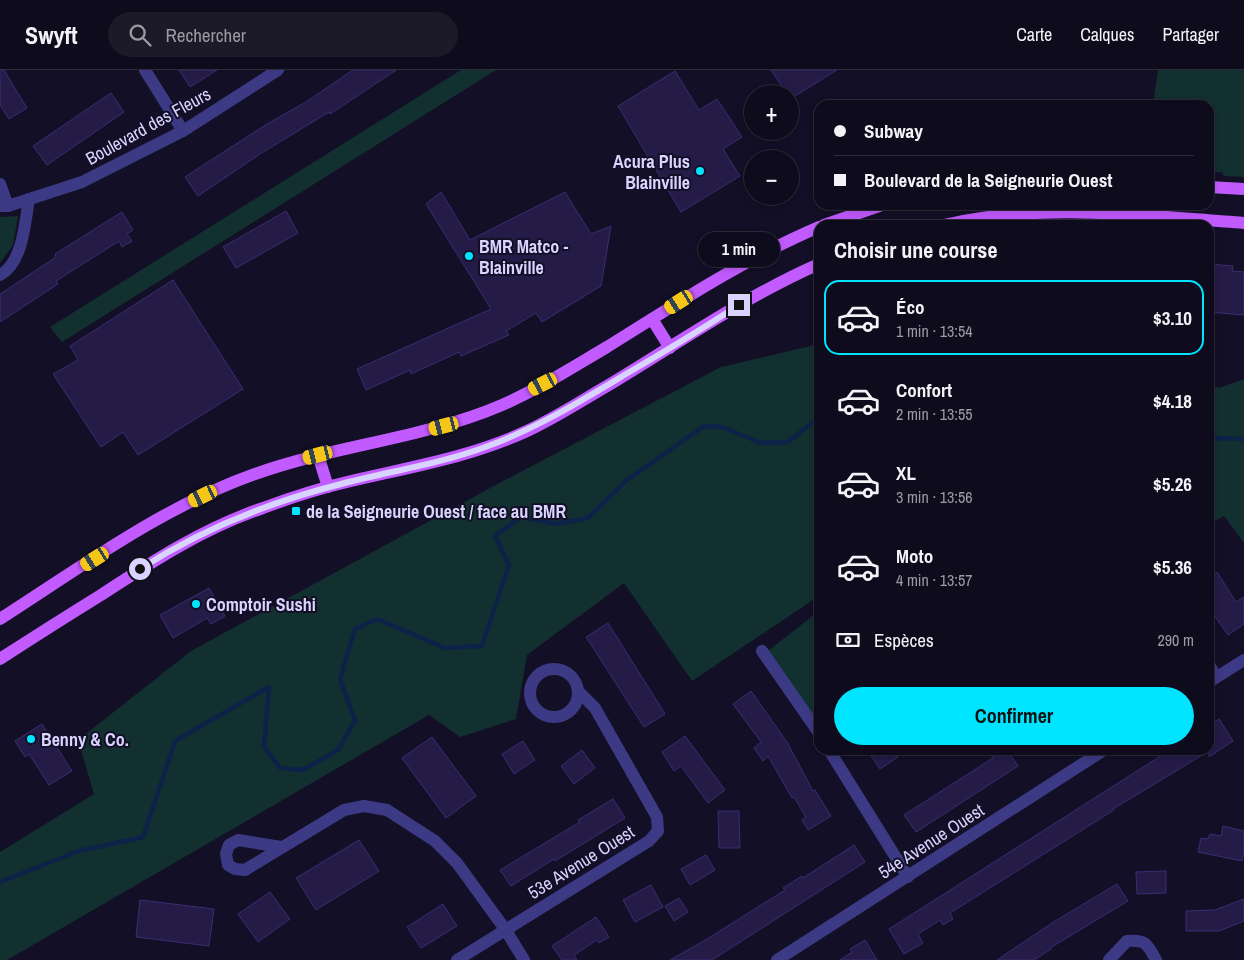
<!DOCTYPE html>
<html lang="fr">
<head>
<meta charset="utf-8">
<style>
  body { margin:0; font-family:"Archivo Narrow",sans-serif; background:#1c1929; color:#f1f3f6; height:100vh; display:flex; flex-direction:column; font-size:19px; white-space:nowrap }
  * { box-sizing:border-box; margin:0 }
  p { font-size:16px; color:#9b9ba3 }
  .icon { flex:none; width:28px; height:28px; fill:none; stroke:currentColor; stroke-width:2; stroke-linecap:round; stroke-linejoin:round }
  .map { position:relative; flex:1; overflow:hidden }
  .side { position:absolute; left:814px; top:150px; width:400px; height:535px; display:flex; flex-direction:column; background:#0e0b1c; border-radius:15px; box-shadow:0 2px 8px #0003,0 0 0 1px #2e2b3b }
  .side>* { flex:none }
  .hud { position:absolute; left:814px; top:30px; width:400px; height:110px; border-radius:15px; box-shadow:0 2px 8px #0003,0 0 0 1px #2e2b3b; display:grid; align-content:center; height:110px; padding:0 20px; background:#0e0b1c }
  .tools { position:absolute; left:744px; top:15px; display:grid; gap:10px }
  .tools a { display:grid; place-items:center; width:55px; height:55px; border-radius:50%; background:#0e0b1c; box-shadow:0 2px 8px #0003,0 0 0 1px #2e2b3b; font-size:25px }
  .end { position:absolute; width:22px; height:22px; margin:-11px; border:6px solid #d9d4ff; background:#111; box-shadow:0 0 0 2px #111 }
  .from { border-radius:50% }
  .bubble { position:absolute; height:35px; border-radius:18px; background:#0e0b1c; box-shadow:0 2px 8px #0003,0 0 0 1px #2e2b3b; font-size:16px; font-weight:700; line-height:35px; text-align:center }
  .car { position:absolute; width:15px; height:30px; margin:-15px -8px; border-radius:6px; box-shadow:0 0 4px 1px #0007; background:linear-gradient(#f5c518 24%,#345 0 40%,#f5c518 0 76%,#345 0 86%,#f5c518 0) }
  .hud b { display:flex; align-items:center; gap:18px; height:48px; font-size:19px }
  .hud b+b { border-top:1px solid #2e2b3b }
  .hud i { width:12px; height:12px; background:#f1f3f6 }
  ul { padding:0; list-style:none }
  li { display:flex; align-items:center; gap:15px; height:75px; margin:0 10px 8px; padding:0 10px; border:2px solid transparent; border-radius:15px }
  li div { flex:1 }
  li b { display:block; font-size:19px }
  li em { font-style:normal; font-weight:700 }
  li.on { border-color:#00e5ff }
  li>.icon { width:45px; height:45px; stroke-width:1.5 }
  h2 { padding:0 20px; font-size:22px; line-height:60px }
  .pay { display:flex; align-items:center; gap:12px; height:55px; padding:0 20px; font-size:19px }
  .pay p { margin-inline-start:auto }
  .button { display:flex; gap:10px; margin-top:auto; padding:10px 20px }
  .button a { flex:1; height:58px; border-radius:30px; background:#00e5ff; color:#111; font-size:20px; font-weight:700; line-height:58px; text-align:center }
  header { display:flex; align-items:center; gap:30px; box-sizing:border-box; height:70px; padding:0 25px; background:#0e0b1c; border-bottom:1px solid #2e2b3b }
  header strong { font-size:24px }
  nav { display:flex; gap:28px; margin-inline-start:auto; font-size:18px }
  .search { width:350px; height:45px; background:#1c1929; display:flex; align-items:center; gap:12px; box-sizing:border-box; padding:0 18px; border-radius:28px; color:#9b9ba3; font-size:19px }
  .map>svg:first-child { display:block }
</style>
</head>
<body>
<header>
<strong>Swyft</strong>
<div class="search"><svg class="icon" aria-label="search" viewBox="0 0 24 24"><circle cx="10" cy="10" r="6"/><path d="M15 15l6 6"/></svg>Rechercher</div>
<nav><a>Carte</a><a>Calques</a><a>Partager</a></nav>
</header>
<div class="map">
<svg width="1244" height="890" viewBox="0 0 1244 890">
  <rect width="100%" height="100%" fill="#130f26"/>
  <g fill="#12302f">
    <polygon points="461,0 496,0 62,272 50,257"/>
    <polygon points="1158,0 1244,0 1244,107 1224,106 1222,102 1209,103 1209,35 1153,35"/>
    <polygon points="18,146 13,175 0,193 0,147"/>
    <polygon points="819,274 819,526 692,611 624,513 527,585 516,649 460,667 429,645 7,890 0,890 0,782 94,724 78,670 191,581 503,411 721,297"/>
    <polygon points="1244,309 1244,473 1224,446 1209,454 1209,314 1219,318"/>
    <polygon points="819,541 819,653 764,584"/>
  </g>
  <g fill="none" stroke-linecap="round" stroke-linejoin="round">
    <g stroke="#0c2248" stroke-width="4.5">
      <polyline points="1209,368 1244,369"/>
      <polyline points="0,812 79,781 143,767 175,671 269,617 264,677 280,698 303,700 338,680 355,651 340,609 355,559 377,549 445,578 482,576 509,495 495,466 521,447 556,454 588,448 627,410 704,356 722,357 761,373 788,372 819,347"/>
    </g>
  </g>
  <g fill="#241b47" stroke="#3b2d73">
    <polygon points="0,0 4,0 27,38 9,49 0,35"/>
    <polygon points="179,0 217,0 190,17"/>
    <polygon points="353,0 396,0 330,44 329,42 263,82 198,126 185,107 267,54 306,32"/>
    <polygon points="771,0 837,0 790,29 790,24 787,24"/>
    <polygon points="675,1 699,40 717,29 742,67 723,79 740,106 681,142 618,36"/>
    <polygon points="111,23 124,42 47,95 33,76"/>
    <polygon points="441,122 470,170 565,122 591,164 611,156 601,216 542,252 536,243 506,261 509,265 461,286 459,282 411,304 410,300 366,320 357,299 491,239 426,134"/>
    <polygon points="286,141 298,163 236,198 223,177"/>
    <polygon points="122,142 133,160 127,164 132,171 122,177 119,171 56,211 58,214 0,252 0,224 56,187 55,184"/>
    <polygon points="1209,194 1233,196 1232,201 1244,202 1244,245 1209,242"/>
    <polygon points="173,210 243,319 138,385 123,362 101,377 53,304 78,290 70,276"/>
    <polygon points="1217,502 1236,532 1244,527 1244,554 1228,565 1209,538 1209,507"/>
    <polygon points="209,518 225,546 211,554 207,548 173,568 160,545"/>
    <polygon points="608,553 665,644 644,657 586,567"/>
    <polygon points="751,621 787,672 813,721 815,720 831,746 808,760 802,750 806,747 794,727 792,728 768,686 763,691 754,678 761,672 733,634"/>
    <polygon points="1219,649 1233,671 1209,687 1209,681 1113,739 1114,740 950,843 953,849 943,855 940,850 918,864 923,873 904,884 889,859 1170,680 1209,680 1209,655"/>
    <polygon points="42,654 72,701 49,715 29,684 25,687 15,671"/>
    <polygon points="685,666 725,720 708,733 681,696 674,701 662,682"/>
    <polygon points="432,667 476,726 446,748 402,688"/>
    <polygon points="523,671 535,690 514,704 502,684"/>
    <polygon points="582,680 595,698 574,714 561,696"/>
    <polygon points="867,680 893,680 898,687 880,699"/>
    <polygon points="988,680 1007,680 1018,696 916,762 904,745 993,688"/>
    <polygon points="613,729 625,748 555,791 554,789 511,816 500,800 580,752 578,750"/>
    <polygon points="718,741 739,741 740,778 719,778"/>
    <polygon points="1223,756 1244,761 1244,781 1242,791 1198,782 1201,768 1208,769 1210,764 1221,766"/>
    <polygon points="359,770 379,801 316,840 296,808"/>
    <polygon points="854,775 865,792 712,890 670,890 707,869 785,820 783,818 802,806 803,808"/>
    <polygon points="706,785 715,800 690,815 681,799"/>
    <polygon points="1166,801 1166,823 1137,824 1136,802"/>
    <polygon points="1117,814 1128,831 1050,878 1051,879 1034,890 997,890 1052,853"/>
    <polygon points="651,815 663,837 635,852 623,830"/>
    <polygon points="270,822 290,849 258,872 238,844"/>
    <polygon points="679,828 688,842 674,851 665,836"/>
    <polygon points="1244,829 1244,851 1219,861 1186,861 1186,841 1215,840"/>
    <polygon points="140,830 214,839 209,876 136,867"/>
    <polygon points="443,834 457,856 421,878 407,857"/>
    <polygon points="596,847 609,867 599,873 597,870 574,885 577,890 562,890 552,876"/>
    <polygon points="865,870 877,890 840,890 852,882 850,879"/>
  </g>
  <g fill="none" stroke-linecap="round" stroke-linejoin="round">
    <g stroke="#3d3a85" stroke-width="12">
      <polyline points="145,0 183,61"/>
      <polyline points="0,114 8,136"/>
      <polyline points="0,136 8,136 82,112 183,61 278,0"/>
      <path d="M0 205C23 193 25 152 29 129"/>
      <polyline points="762,581 819,663"/>
      <polyline points="1209,594 1216,607"/>
      <circle cx="554" cy="623" r="24"/>
      <polyline points="1209,612 1244,590"/>
      <polyline points="829,680 908,807"/>
      <polyline points="281,777 238,770 229,775 226,784 228,795 235,799 245,800 344,740 364,736 387,740 435,771 457,793 505,859 524,890"/>
      <polyline points="457,890 649,771 658,761 657,747 595,638 578,621"/>
      <polyline points="777,890 1104,680"/>
      <path d="M1109 890 1127 871C1146 869 1148 875 1156 890"/>
    </g>
    <g stroke="#c25bff" stroke-width="12">
      <polyline points="1209,117 1244,119"/>
      <polyline points="824,155 882,135"/>
      <path d="M944 155C1042 132 1144 146 1244 153"/>
      <polyline points="652,249 670,278"/>
      <polyline points="318,385 328,417"/>
      <path d="M0 549C81 497 164 436 255 404 336 375 423 369 502 335 539 319 573 297 607 277 676 234 744 189 819 157"/>
      <path d="M0 589C34 567 67 546 101 525 153 491 204 458 263 438 292 427 321 418 351 411 411 397 471 387 527 361 555 348 581 331 607 316 677 274 744 227 819 194"/>
    </g>
  </g>
  <g fill="none" stroke-linecap="round" stroke-linejoin="round">
    <path stroke="#d9d4ff" stroke-width="6" d="M140 499C202 459 270 432 341 414 390 401 441 394 488 376 537 358 581 331 626 304 664 282 702 259 739 235"/>
  </g>
  <g fill="#00e5ff" stroke="#130f26" stroke-width="2">
    <circle cx="700" cy="101" r="5"/>
    <circle cx="469" cy="186" r="5"/>
    <rect x="291" y="436" width="10" height="10" rx="2.5"/>
    <circle cx="196" cy="534" r="5"/>
    <circle cx="31" cy="669" r="5"/>
  </g>
  <g text-anchor="middle" dominant-baseline="central" stroke-width="4" stroke-linejoin="round" paint-order="stroke">
    <g font-size="18" fill="#d9d4ff" stroke="#130f26">
      <text transform="translate(148 56) rotate(-29)">Boulevard des Fleurs</text>
      <text transform="translate(931 771) rotate(-33)">54e Avenue Ouest</text>
      <text transform="translate(581 792) rotate(-32)">53e Avenue Ouest</text>
    </g>
    <g font-size="18" font-weight="bold" fill="#d9d4ff" stroke="#130f26" text-anchor="start">
      <text x="690" y="91" text-anchor="end">Acura Plus<tspan x="690" dy="21">Blainville</tspan></text>
      <text x="479" y="176">BMR Matco -<tspan x="479" dy="21">Blainville</tspan></text>
      <text x="306" y="441">de la Seigneurie Ouest / face au BMR</text>
      <text x="206" y="534">Comptoir Sushi</text>
      <text x="41" y="669">Benny &amp; Co.</text>
    </g>
  </g>
</svg>
<div class="tools">
<a>+</a>
<a>−</a>
</div>
<i class="end from" style="left:140px;top:499px"></i>
<i class="end" style="left:739px;top:235px"></i>
<div class="bubble" style="left:698px;top:162px;width:82px">1 min</div>
<i class="car" style="left:679px;top:232px;rotate:238deg"></i>
<i class="car" style="left:543px;top:314px;rotate:243deg"></i>
<i class="car" style="left:444px;top:356px;rotate:256deg"></i>
<i class="car" style="left:318px;top:385px;rotate:256deg"></i>
<i class="car" style="left:203px;top:426px;rotate:244deg"></i>
<i class="car" style="left:95px;top:489px;rotate:238deg"></i>
<div class="hud">
<b><i class="from"></i>Subway</b>
<b><i></i>Boulevard de la Seigneurie Ouest</b>
</div>
<section class="side">
<h2>Choisir une course</h2>
<ul>
<li class="on"><svg class="icon" aria-label="car" viewBox="0 0 24 24"><path d="M5 17H2v-5l4-1 3-4h7l3 4 3 1v5h-3M9 17h6M6 11h13"/><circle cx="7" cy="17" r="2"/><circle cx="17" cy="17" r="2"/></svg><div><b>Éco</b><p>1 min · 13:54</p></div><em>$3.10</em></li>
<li><svg class="icon" aria-label="car" viewBox="0 0 24 24"><path d="M5 17H2v-5l4-1 3-4h7l3 4 3 1v5h-3M9 17h6M6 11h13"/><circle cx="7" cy="17" r="2"/><circle cx="17" cy="17" r="2"/></svg><div><b>Confort</b><p>2 min · 13:55</p></div><em>$4.18</em></li>
<li><svg class="icon" aria-label="car" viewBox="0 0 24 24"><path d="M5 17H2v-5l4-1 3-4h7l3 4 3 1v5h-3M9 17h6M6 11h13"/><circle cx="7" cy="17" r="2"/><circle cx="17" cy="17" r="2"/></svg><div><b>XL</b><p>3 min · 13:56</p></div><em>$5.26</em></li>
<li><svg class="icon" aria-label="car" viewBox="0 0 24 24"><path d="M5 17H2v-5l4-1 3-4h7l3 4 3 1v5h-3M9 17h6M6 11h13"/><circle cx="7" cy="17" r="2"/><circle cx="17" cy="17" r="2"/></svg><div><b>Moto</b><p>4 min · 13:57</p></div><em>$5.36</em></li>
</ul>
<div class="pay"><svg class="icon" aria-label="cash" viewBox="0 0 24 24"><path d="M3 7h18v10H3z"/><circle cx="12" cy="12" r="2"/></svg>Espèces<p>290 m</p></div>
<div class="button"><a>Confirmer</a></div>
</section>
</div>
</body>
</html>
